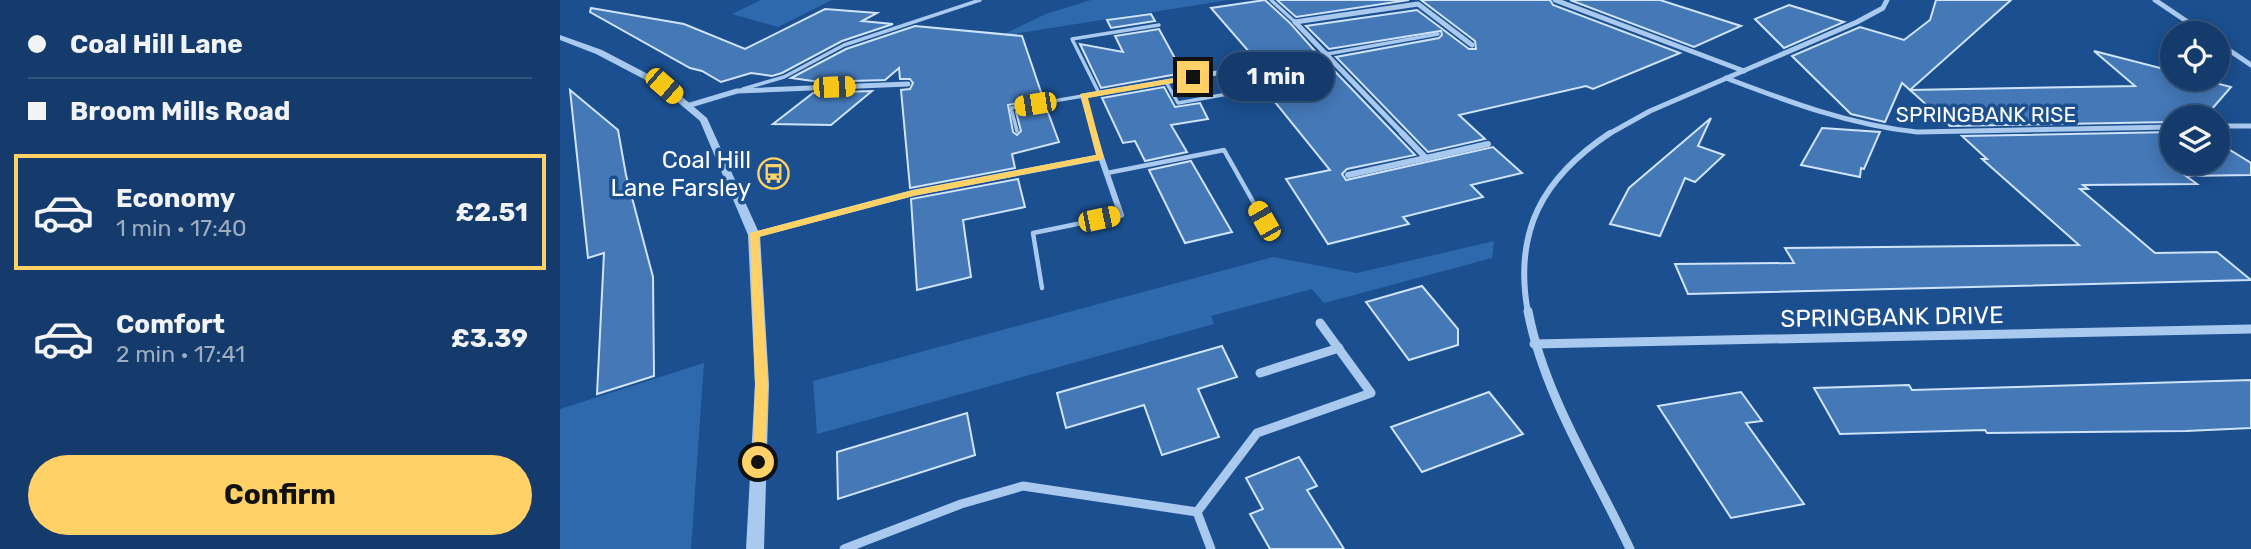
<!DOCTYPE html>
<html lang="en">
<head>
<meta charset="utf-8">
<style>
  body { margin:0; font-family:Rubik,sans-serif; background:#1d4271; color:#f1f3f6; height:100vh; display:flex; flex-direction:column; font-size:26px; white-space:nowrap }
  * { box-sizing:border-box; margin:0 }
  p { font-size:23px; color:#9dadc1 }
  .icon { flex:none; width:38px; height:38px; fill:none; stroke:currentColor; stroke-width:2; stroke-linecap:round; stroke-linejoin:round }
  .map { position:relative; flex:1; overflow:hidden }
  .panel { display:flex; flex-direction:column; background:#143b6b; width:560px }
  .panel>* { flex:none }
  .banner { display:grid; align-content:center; height:154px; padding:0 28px; background:#143b6b }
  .controls { position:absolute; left:1600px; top:21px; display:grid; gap:14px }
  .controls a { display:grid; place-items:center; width:70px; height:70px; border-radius:50%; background:#143b6b; box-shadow:0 4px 18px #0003,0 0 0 2px #33557e; font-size:35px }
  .end { position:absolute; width:32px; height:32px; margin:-16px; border:9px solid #ffd166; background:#111; box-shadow:0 0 0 4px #111 }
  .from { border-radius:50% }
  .bubble { position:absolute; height:49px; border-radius:24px; background:#143b6b; box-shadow:0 4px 18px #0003,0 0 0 2px #33557e; font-size:23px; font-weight:700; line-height:49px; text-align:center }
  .car { position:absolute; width:21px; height:42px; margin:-21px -10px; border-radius:9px; box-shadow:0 0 5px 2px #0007; background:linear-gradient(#f5c518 24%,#345 0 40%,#f5c518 0 76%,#345 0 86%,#f5c518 0) }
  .banner b { display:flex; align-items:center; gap:24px; height:66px; font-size:26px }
  .banner b+b { border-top:2px solid #33557e }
  .banner i { width:18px; height:18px; background:#f1f3f6 }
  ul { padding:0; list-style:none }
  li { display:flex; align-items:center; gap:21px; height:116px; margin:0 14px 10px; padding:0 14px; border:4px solid transparent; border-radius:0px }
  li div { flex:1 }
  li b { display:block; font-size:26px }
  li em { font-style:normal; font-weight:700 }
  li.selected { border-color:#ffd166 }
  li>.icon { width:63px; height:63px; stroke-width:1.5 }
  .button { display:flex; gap:14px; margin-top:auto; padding:14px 28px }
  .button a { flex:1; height:80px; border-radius:42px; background:#ffd166; color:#111; font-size:28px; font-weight:700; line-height:80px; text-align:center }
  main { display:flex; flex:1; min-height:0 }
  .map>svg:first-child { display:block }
</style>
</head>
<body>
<main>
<section class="panel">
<div class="banner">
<b><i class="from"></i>Coal Hill Lane</b>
<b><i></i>Broom Mills Road</b>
</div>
<ul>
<li class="selected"><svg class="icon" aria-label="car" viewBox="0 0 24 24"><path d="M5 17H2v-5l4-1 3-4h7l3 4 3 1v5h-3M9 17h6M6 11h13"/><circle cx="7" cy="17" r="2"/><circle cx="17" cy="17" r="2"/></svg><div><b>Economy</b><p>1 min · 17:40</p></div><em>£2.51</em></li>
<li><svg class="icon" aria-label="car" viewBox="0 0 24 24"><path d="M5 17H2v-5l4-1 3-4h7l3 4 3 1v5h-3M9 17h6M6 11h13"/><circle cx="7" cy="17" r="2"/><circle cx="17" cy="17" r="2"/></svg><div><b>Comfort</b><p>2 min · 17:41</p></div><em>£3.39</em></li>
</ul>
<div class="button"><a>Confirm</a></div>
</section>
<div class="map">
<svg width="1691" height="549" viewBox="0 0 1691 549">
  <rect width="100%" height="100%" fill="#1b4f8f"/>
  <g fill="#2e69ad">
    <polygon points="201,0 272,0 218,27 172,14"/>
    <polygon points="531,0 669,0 440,36 486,14"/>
    <polygon points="934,241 932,258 764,303 752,289 651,316 654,324 257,434 253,381 713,257 797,273"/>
    <polygon points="144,363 131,549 0,549 0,409"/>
  </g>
  <g fill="#4478b7" stroke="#cfe3fa" stroke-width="2">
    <polygon points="705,0 730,23 755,51 697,61 651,8"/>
    <polygon points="717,0 849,0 736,17"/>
    <polygon points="861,0 990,0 993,5 1120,53 1033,89 1026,86 899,115 925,139 868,152 776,57 879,38 882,35 881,31 769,49 746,26 857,10 909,49 916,49 915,41"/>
    <polygon points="1010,0 1100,0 1181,26 1134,47"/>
    <polygon points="1376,0 1451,0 1350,90 1342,83 1325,122 1291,114 1232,56 1300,27 1344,40 1370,20"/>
    <polygon points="1229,5 1284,22 1224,48 1195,19"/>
    <polygon points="31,8 124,24 185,49 265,9 317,13 302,21 333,24 282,41 222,73 212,76 191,73 161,82 142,71 130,68 30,12"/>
    <polygon points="591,14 595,21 551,28 547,20"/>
    <polygon points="355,26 462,36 483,98 448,105 453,132 457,135 461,131 456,112 486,107 499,142 452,154 455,168 350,188 341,90 350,89 353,83 350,79 340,79 339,68 325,80 260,82 231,78 286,49"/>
    <polygon points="599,29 623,73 541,88 520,44 563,52 555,36"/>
    <polygon points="1534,51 1612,71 1612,79 1640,79 1671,87 1645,117 1612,117 1612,122 1390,126 1350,90 1575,86"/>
    <polygon points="764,60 855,155 787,169 782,174 786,180 933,147 962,173 911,185 923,197 843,217 849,224 768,244 726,179 770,170 710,96 719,94 704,74 708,74 705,70"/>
    <polygon points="604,87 615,107 640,103 648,119 611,125 627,152 585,161 575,141 563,143 542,98"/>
    <polygon points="10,90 58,130 66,175 93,277 94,376 37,394 44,253 28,258"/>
    <polygon points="312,91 271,125 213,124 253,93"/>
    <polygon points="1151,118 1138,146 1164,155 1135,182 1125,178 1100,236 1050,224 1069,188"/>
    <polygon points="1262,128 1320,132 1304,169 1301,168 1300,177 1241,165"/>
    <polygon points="1612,132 1612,163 1657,163 1657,142 1691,163 1691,175 1626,176 1637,184 1523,185 1528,189 1520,189 1595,253 1657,252 1691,280 1128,294 1115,264 1234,263 1225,248 1519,245 1422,159 1427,159 1402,136"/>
    <polygon points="631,161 672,232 625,243 589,170"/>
    <polygon points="458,179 465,207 403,220 411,277 357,290 351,199"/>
    <polygon points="862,286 898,329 898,345 849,360 806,302"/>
    <polygon points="662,346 677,377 638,389 659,437 602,455 584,405 506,428 497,393"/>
    <polygon points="1691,380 1691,428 1626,431 1427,433 1425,430 1280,434 1254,388 1349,385 1352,390"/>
    <polygon points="929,392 963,434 862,472 831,427"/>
    <polygon points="1181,392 1202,421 1186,423 1244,504 1171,518 1098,406"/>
    <polygon points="407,413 415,455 278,499 277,452"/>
    <polygon points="739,457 757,486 747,490 784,549 710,549 690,514 703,509 686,478"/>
  </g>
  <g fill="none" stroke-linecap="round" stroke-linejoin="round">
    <g stroke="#a9c9ee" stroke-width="3.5">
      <polyline points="711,0 735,22"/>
      <polyline points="767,54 878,34"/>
      <polyline points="606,82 618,103 673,93"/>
      <polyline points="183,89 224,77 284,45 420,0"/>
      <polyline points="539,93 512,39 599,25"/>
      <polyline points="457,131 451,108 523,96"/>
    </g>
    <g stroke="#a9c9ee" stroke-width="4.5">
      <polyline points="547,173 664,150 704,221"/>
      <polyline points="482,288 473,233 561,215"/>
    </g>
    <g stroke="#a9c9ee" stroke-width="5">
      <polyline points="995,0 1184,71"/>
      <polyline points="1595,0 1644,33"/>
      <polyline points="735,22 844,135"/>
      <polyline points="735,22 858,4 912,45"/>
      <polyline points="1657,42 1691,65"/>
      <path d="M1166 78C1229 102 1290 125 1357 132L1612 127"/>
      <polyline points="127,106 177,91 348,84"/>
      <polyline points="1657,126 1691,126"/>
      <polyline points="534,135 523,96 767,54"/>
      <polyline points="1047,135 1090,111 1297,22 1323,8 1327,0"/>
    </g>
    <g stroke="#a9c9ee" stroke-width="6">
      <polyline points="842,133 866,158 928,144"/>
      <polyline points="541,157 561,215"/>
      <polyline points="788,175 866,158"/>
      <polyline points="194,235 353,193 541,157 534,133"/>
      <path d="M968 313C953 232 982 178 1050 133"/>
    </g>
    <g stroke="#a9c9ee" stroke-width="9">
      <path d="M968 311C984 395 1034 472 1070 549"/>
      <polyline points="974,344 1691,329"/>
      <polyline points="700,373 779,348"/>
      <polyline points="637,512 697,433 811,393 760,323"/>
      <polyline points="284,549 401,504 463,486 637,512 651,549"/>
    </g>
    <polygon fill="#a9c9ee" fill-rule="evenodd" points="0,35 42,50 107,84 147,118 200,235 209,384 204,549 186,549 195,384 188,235 140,121 101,88 36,54 0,40"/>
  </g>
  <polygon fill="#ffd166" points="633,75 635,79 528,98 544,159 353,196 199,237 208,384 205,462 198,467 193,465 195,384 190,233 353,190 536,155 520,94"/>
  <defs>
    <symbol id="bus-ring" viewBox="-11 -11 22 22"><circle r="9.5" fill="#1b4f8f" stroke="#ffd166" stroke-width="1.5"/><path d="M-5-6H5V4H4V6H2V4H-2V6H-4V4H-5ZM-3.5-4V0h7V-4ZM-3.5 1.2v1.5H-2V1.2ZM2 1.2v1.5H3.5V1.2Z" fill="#ffd166"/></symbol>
  </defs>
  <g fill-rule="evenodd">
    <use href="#bus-ring" x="196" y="156" width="35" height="35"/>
  </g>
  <g text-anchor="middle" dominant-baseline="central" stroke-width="7" stroke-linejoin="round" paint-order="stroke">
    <g font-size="21" fill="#fff" stroke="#1b4f8f">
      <text x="1426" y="114">SPRINGBANK RISE</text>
    </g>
    <g font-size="24" fill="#fff" stroke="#1b4f8f" text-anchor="end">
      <text x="191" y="160">Coal Hill<tspan x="191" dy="28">Lane Farsley</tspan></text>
    </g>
    <g font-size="24" fill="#fff" stroke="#1b4f8f">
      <text transform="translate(1332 317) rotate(-1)">SPRINGBANK DRIVE</text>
    </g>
  </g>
</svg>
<div class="controls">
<a><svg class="icon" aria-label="locate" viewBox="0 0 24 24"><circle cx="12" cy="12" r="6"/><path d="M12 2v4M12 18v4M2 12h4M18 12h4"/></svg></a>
<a><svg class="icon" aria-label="layers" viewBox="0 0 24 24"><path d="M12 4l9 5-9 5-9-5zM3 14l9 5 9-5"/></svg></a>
</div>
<i class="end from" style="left:198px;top:462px"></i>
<i class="end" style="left:633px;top:77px"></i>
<div class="bubble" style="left:658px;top:52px;width:116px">1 min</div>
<i class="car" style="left:104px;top:86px;rotate:131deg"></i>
<i class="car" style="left:274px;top:87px;rotate:88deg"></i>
<i class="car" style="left:475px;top:104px;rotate:261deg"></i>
<i class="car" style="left:539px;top:219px;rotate:78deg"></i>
<i class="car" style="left:704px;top:221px;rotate:330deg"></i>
</div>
</main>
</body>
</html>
